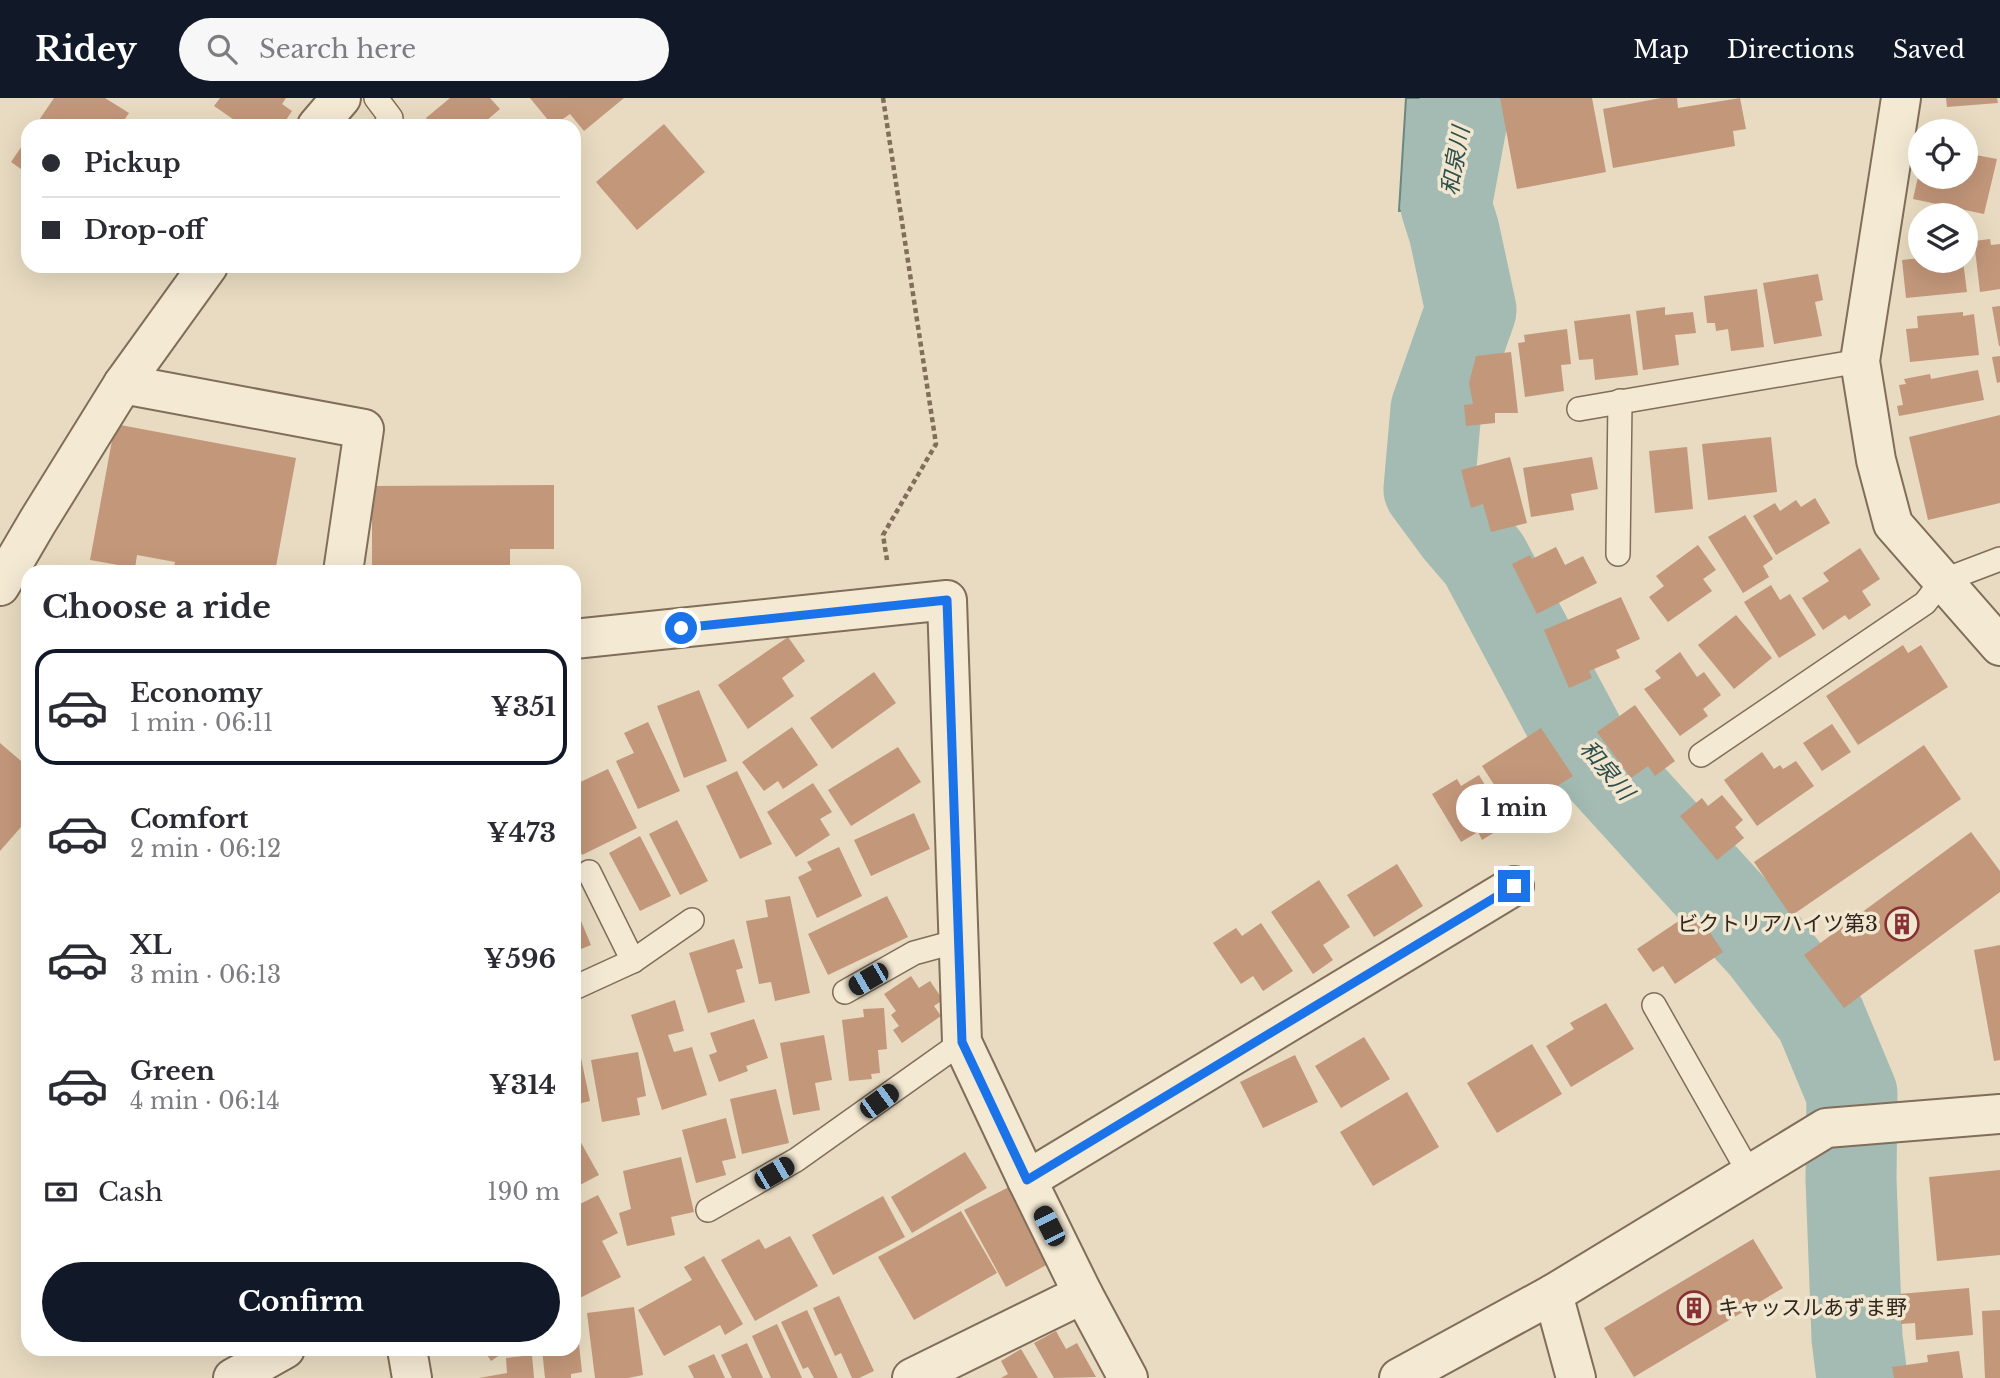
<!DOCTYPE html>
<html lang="en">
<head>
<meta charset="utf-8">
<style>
  body { margin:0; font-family:"Libre Baskerville","Noto Sans JP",serif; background:#f7f7f7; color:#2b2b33; height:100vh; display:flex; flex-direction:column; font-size:26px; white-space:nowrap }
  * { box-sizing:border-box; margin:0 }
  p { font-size:23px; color:#7c7c81 }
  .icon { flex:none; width:38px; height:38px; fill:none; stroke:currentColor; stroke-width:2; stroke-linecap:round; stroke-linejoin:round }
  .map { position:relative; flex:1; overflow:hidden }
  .details { position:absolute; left:21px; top:467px; width:560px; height:791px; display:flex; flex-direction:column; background:#fff; border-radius:21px; box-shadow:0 7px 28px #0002 }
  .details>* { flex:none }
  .top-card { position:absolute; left:21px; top:21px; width:560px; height:154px; border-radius:21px; box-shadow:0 7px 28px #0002; display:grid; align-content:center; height:154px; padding:0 21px; background:#fff }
  .tools { position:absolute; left:1908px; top:21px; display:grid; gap:14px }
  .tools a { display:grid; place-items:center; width:70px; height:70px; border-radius:50%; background:#fff; box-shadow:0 7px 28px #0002; font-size:35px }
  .end { position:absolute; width:32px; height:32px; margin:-16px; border:9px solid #1a73e8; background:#fff; box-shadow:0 0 0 4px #fff }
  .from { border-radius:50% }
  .bubble { position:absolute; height:49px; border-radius:24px; background:#fff; box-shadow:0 7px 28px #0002; font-size:23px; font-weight:700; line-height:49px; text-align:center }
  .car { position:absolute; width:21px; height:42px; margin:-21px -10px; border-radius:9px; box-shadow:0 0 5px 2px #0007; background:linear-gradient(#222 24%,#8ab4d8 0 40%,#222 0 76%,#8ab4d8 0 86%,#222 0) }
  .top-card b { display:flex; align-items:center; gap:24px; height:66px; font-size:26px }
  .top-card b+b { border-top:2px solid #e1e1e2 }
  .top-card i { width:18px; height:18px; background:#2b2b33 }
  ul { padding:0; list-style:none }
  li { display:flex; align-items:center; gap:21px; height:116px; margin:0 14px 10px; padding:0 7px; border:4px solid transparent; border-radius:21px }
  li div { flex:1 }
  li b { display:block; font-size:26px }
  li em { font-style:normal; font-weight:700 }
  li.current { border-color:#111827 }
  li>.icon { width:63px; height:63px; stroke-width:1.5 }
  h2 { padding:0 21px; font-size:32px; line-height:84px }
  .pay { display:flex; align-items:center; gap:18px; height:77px; padding:0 21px; font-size:26px }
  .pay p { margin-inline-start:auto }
  .primary-button { display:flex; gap:14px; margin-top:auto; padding:14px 21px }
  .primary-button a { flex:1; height:80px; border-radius:42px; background:#111827; color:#fff; font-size:28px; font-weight:700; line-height:80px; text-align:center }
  header { display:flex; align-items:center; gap:42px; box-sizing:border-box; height:98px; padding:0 35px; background:#111827; color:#fff }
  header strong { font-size:33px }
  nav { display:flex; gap:38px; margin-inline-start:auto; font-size:24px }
  .search { width:490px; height:63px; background:#f7f7f7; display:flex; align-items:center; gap:18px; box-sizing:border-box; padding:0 24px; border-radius:38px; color:#7c7c81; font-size:26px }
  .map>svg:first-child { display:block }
</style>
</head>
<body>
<header>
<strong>Ridey</strong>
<div class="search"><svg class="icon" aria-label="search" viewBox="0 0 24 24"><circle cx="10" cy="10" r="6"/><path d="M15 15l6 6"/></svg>Search here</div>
<nav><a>Map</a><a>Directions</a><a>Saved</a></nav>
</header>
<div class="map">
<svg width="2000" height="1280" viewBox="0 0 2000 1280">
  <rect width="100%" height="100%" fill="#e8dbc1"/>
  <polygon fill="#a3bbb3" stroke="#6b8780" stroke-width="2" points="1406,0 1466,0 1446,108 1399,113"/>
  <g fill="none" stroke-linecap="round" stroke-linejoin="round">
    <polyline stroke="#a3bbb3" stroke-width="91" points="1466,0 1446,108 1454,133 1471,212 1436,311 1429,391 1460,433 1484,461 1585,650 1765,848 1820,919 1852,996 1851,1081 1857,1240 1862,1280"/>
  </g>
  <g fill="#c3977a">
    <polygon points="54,0 105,0 129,15 120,28 35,28"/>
    <polygon points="220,0 286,0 282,6 292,13 282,28 243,28 214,8"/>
    <polygon points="450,0 490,0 500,11 480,28 433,28 426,20"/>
    <polygon points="530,0 624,0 584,33 570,16 553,28"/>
    <polygon points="1500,0 1592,0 1606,74 1517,91"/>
    <polygon points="1661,0 1677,0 1678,10 1740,0 1746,31 1733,33 1735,48 1613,70 1603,11"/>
    <polygon points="1946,0 1997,0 1998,5 1947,9"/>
    <polygon points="664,26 705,74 637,132 596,84"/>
    <polygon points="28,39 28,76 11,64"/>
    <polygon points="1965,55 1997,61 1984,116 1913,101 1918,79 1965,79"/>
    <polygon points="1990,141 1991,147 2000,146 2000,191 1980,194 1974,143"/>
    <polygon points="1920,160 1920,163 1963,163 1967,194 1906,200 1902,162"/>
    <polygon points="1818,176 1823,202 1815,204 1822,238 1774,246 1763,185"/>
    <polygon points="1757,191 1764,249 1731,253 1728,231 1716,233 1715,225 1707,225 1704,198"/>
    <polygon points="2000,208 2000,248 1999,248 1992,209"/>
    <polygon points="1665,209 1665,217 1693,214 1696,235 1675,237 1679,267 1643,272 1636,213"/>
    <polygon points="1963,214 1963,218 1974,216 1979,257 1910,264 1906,231 1918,230 1917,218"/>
    <polygon points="1630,216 1638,277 1595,282 1593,261 1579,262 1574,223"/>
    <polygon points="1567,231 1571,266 1561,267 1564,293 1525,299 1518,245 1525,244 1524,237"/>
    <polygon points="1511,254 1518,315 1495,315 1495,325 1466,328 1464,307 1473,306 1469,285 1476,258"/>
    <polygon points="2000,258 2000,284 1997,285 1992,259"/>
    <polygon points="1978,272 1984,302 1899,318 1897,308 1903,307 1899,287 1906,286 1904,281 1930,276 1931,281"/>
    <polygon points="2000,317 2000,405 1928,422 1909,339"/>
    <polygon points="115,326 296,360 275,474 173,474 175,464 137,457 135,470 90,462"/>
    <polygon points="1771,339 1777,394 1708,402 1702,346"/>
    <polygon points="1687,349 1693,411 1655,415 1649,353"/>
    <polygon points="1510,359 1527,425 1491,434 1483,406 1471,410 1461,372"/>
    <polygon points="1592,359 1598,391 1571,396 1574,412 1531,419 1523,370"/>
    <polygon points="554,387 554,451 510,451 510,474 372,474 372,388"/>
    <polygon points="1815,400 1830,425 1776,457 1753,418 1775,405 1780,413 1796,402 1801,409"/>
    <polygon points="1745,417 1773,461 1763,468 1769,479 1743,495 1708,439"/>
    <polygon points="1698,447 1716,472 1703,481 1712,493 1668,524 1649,499 1664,488 1656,478"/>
    <polygon points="1556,449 1565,467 1583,458 1597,485 1537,516 1512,466 1530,457 1532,461"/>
    <polygon points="1860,450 1880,481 1862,493 1871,507 1849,522 1845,517 1823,532 1802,500 1829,483 1823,475"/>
    <polygon points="1771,487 1780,502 1790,496 1816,537 1779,560 1744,504"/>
    <polygon points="1621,499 1640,541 1616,552 1620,560 1589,573 1592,580 1569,590 1544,532"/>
    <polygon points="1736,517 1772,560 1734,591 1698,547"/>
    <polygon points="788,539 805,563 782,580 794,598 748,631 718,587"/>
    <polygon points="1903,547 1908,555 1921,547 1948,589 1858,647 1826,598"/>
    <polygon points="1680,554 1697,579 1704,574 1721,597 1703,611 1708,618 1680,638 1644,591 1661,580 1655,573"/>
    <polygon points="874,574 896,605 832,651 810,620"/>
    <polygon points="699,592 727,663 684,680 657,608"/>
    <polygon points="1635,607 1675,663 1655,678 1648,668 1631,680 1597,634"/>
    <polygon points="648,624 680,693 638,711 616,663 634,655 624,635"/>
    <polygon points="1832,626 1851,654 1822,673 1803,645"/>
    <polygon points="792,629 818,667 783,691 778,683 764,693 742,664"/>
    <polygon points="1541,630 1573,678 1513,716 1482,668"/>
    <polygon points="0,645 28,669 28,721 0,753"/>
    <polygon points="1924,647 1961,701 1791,818 1754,764"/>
    <polygon points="898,649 921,684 851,728 828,692"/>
    <polygon points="1762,654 1774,671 1780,667 1783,671 1796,663 1814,688 1757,728 1724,682"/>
    <polygon points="608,671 637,730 582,757 574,739 574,687"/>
    <polygon points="737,673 772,746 740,761 706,688"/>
    <polygon points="1479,677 1508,726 1482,742 1478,734 1461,744 1432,696 1457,681 1461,688"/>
    <polygon points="813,685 832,714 820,721 830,737 796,759 767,714"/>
    <polygon points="1722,697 1743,722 1735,729 1744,740 1717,762 1680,718 1702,700 1708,708"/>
    <polygon points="914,715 930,751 871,778 854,742"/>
    <polygon points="677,722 708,783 680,797 649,736"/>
    <polygon points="1971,734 2000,773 2000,794 1844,910 1804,857"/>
    <polygon points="640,738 671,798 640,813 609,755"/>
    <polygon points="839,749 862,798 817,820 798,779 812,772 807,764"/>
    <polygon points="1397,766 1423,808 1374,839 1347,797"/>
    <polygon points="1319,782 1350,829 1323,847 1333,862 1313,876 1271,814"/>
    <polygon points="790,798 810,895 775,903 771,884 759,886 746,823 768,819 765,802"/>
    <polygon points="887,798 908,839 828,877 808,836"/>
    <polygon points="574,806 591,847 574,854"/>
    <polygon points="1695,812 1723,854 1675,886 1663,868 1653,874 1637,851"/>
    <polygon points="1261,825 1293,873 1263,893 1253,878 1241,886 1213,845 1236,830 1242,838"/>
    <polygon points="734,841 743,870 736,872 745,904 708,915 689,855"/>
    <polygon points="2000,847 2000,962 1994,963 1974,852"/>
    <polygon points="911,878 919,890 930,883 943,902 934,908 941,918 902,945 893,932 899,928 891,917 896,913 884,896"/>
    <polygon points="675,902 684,933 668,937 674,954 692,949 707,997 662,1012 631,917"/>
    <polygon points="1606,905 1634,951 1571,989 1546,948 1574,931 1570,925"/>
    <polygon points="884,910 887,951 878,952 880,975 871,976 872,981 849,983 842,922 864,919 863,911"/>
    <polygon points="754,921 768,960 746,968 748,973 719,984 709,957 717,954 710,935"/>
    <polygon points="574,936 576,936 590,1003 574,1007"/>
    <polygon points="824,937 832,982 815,985 820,1012 793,1017 780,945"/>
    <polygon points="1364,939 1390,981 1341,1010 1315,968"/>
    <polygon points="1532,946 1562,996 1497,1035 1467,985"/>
    <polygon points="638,954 646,998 637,1000 640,1017 602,1024 591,962"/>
    <polygon points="1295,957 1318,1004 1263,1030 1240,984"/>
    <polygon points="776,991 789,1045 742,1056 730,1001"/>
    <polygon points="1407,994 1439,1049 1373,1088 1340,1034"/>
    <polygon points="726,1020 736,1060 722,1063 726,1077 696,1085 682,1032"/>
    <polygon points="574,1032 599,1077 574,1090"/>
    <polygon points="965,1054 987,1090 912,1135 891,1099"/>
    <polygon points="681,1059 694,1114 671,1119 675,1137 627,1148 619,1115 631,1111 623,1073"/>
    <polygon points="2000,1072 2000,1157 1937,1163 1929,1079"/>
    <polygon points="1009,1089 1050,1165 1006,1189 964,1112"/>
    <polygon points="598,1097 618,1135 602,1143 621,1179 574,1203 574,1109"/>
    <polygon points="883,1098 905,1139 833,1177 812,1137"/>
    <polygon points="961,1113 997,1175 914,1222 878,1159"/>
    <polygon points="790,1138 818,1188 755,1223 721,1162 759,1141 765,1151"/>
    <polygon points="1753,1141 1783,1190 1634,1279 1604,1230"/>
    <polygon points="704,1158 743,1226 725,1237 720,1227 664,1258 638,1212 692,1182 684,1169"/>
    <polygon points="1969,1190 1973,1237 1916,1242 1915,1225 1901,1226 1899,1196"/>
    <polygon points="839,1198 874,1273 859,1280 852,1280 841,1255 835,1258 813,1210"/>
    <polygon points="634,1209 643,1277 628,1280 595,1280 587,1215"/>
    <polygon points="807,1212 838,1280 814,1280 808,1269 803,1271 781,1224"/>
    <polygon points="2000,1212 2000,1280 1985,1280 1982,1213"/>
    <polygon points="777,1226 802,1280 771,1280 752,1238"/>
    <polygon points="1056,1233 1066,1251 1077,1245 1096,1279 1054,1280 1034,1245"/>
    <polygon points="578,1237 582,1274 571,1276 571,1280 545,1280 542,1251 574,1251 574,1238"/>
    <polygon points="747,1245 763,1280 732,1280 721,1257"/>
    <polygon points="483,1251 509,1251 491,1263"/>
    <polygon points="1021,1251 1038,1280 1001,1280 1008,1276 1001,1263"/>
    <polygon points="1959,1253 1963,1280 1894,1280 1892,1269 1928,1264 1927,1257"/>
    <polygon points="714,1256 725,1280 694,1280 688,1268"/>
    <polygon points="532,1257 534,1280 479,1280 507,1275 506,1260"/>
  </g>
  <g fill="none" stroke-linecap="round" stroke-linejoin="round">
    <defs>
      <g id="service">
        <polyline points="376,0 391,20 385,28"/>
        <polyline points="1579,311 1860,263"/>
        <polyline points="1618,456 1620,303"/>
        <polyline points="1701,657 1925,505 1942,483 2000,461"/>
        <polyline points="589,774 633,863"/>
        <polyline points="574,890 633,863 692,822"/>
        <polyline points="845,894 914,855 958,843"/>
        <polyline points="1654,907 1751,1078"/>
        <polyline points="708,1112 796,1062 962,944"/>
      </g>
      <g id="minor">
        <polyline points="1901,0 1860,263 1876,362 1893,426 2000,548"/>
        <polyline points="317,28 341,0"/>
        <polyline points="123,286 364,331 343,474"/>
        <polyline points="0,488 38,423 123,286 208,168"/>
        <polyline points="574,541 947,502 962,944 1027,1082 1083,1196 1128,1280"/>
        <polyline points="1027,1082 1514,788"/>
        <polyline points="1553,1196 1576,1280"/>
        <polyline points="407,1251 412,1280"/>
        <polyline points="233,1280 285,1251"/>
        <polyline points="912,1280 1083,1196"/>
      </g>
      <polyline id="tertiary" points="1399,1280 1553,1196 1826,1030 2000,1016"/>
    </defs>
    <use href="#service" stroke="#806d5a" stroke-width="26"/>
    <use href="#minor" stroke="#806d5a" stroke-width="42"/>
    <use href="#tertiary" stroke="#806d5a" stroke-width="42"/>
    <polyline stroke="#806d5a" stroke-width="4.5" stroke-dasharray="5 3.5" stroke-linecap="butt" points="883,0 936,346 883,437 887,462"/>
    <use href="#service" stroke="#f4e9d3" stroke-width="23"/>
    <use href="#minor" stroke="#f4e9d3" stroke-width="38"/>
    <use href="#tertiary" stroke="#f4e9d3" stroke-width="38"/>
  </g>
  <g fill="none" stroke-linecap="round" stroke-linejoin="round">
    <polyline stroke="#1a73e8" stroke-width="9" points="681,530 947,502 962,944 1027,1082 1514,788"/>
  </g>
  <defs>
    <symbol id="building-ring" viewBox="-11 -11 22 22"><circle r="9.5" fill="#f1e6cf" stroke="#883134" stroke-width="1.5"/><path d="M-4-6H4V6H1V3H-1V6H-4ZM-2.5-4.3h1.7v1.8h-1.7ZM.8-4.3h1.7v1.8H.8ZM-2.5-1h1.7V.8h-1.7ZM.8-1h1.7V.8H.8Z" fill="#883134"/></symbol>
  </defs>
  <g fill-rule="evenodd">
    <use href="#building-ring" x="1883" y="807" width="38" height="38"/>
    <use href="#building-ring" x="1675" y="1191" width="38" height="38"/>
  </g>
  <g text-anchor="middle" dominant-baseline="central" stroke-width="7" stroke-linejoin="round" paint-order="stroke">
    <g font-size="21" fill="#31261d" stroke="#f1e6cf" text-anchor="end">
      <text x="1878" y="826">ビクトリアハイツ第3</text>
      <text x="1718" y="1210" text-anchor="start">キャッスルあずま野</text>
    </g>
    <g font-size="23" font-style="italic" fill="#2e4f4c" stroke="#f1e6cf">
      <text transform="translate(1455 63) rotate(-80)">和泉川</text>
      <text transform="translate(1607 672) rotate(50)">和泉川</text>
    </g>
  </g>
</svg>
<div class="tools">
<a><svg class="icon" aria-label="locate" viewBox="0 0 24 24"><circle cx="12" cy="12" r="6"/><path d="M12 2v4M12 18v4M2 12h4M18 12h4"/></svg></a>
<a><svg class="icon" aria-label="layers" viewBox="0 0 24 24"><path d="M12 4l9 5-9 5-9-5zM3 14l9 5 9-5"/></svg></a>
</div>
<i class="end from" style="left:681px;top:530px"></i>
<i class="end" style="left:1514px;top:788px"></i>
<div class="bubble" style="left:1456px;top:686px;width:116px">1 min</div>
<i class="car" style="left:868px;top:881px;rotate:240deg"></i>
<i class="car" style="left:879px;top:1003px;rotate:54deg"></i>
<i class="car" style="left:774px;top:1075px;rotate:60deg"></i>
<i class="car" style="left:1049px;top:1128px;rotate:333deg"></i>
<div class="top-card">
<b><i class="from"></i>Pickup</b>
<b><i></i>Drop-off</b>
</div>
<section class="details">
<h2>Choose a ride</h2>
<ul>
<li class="current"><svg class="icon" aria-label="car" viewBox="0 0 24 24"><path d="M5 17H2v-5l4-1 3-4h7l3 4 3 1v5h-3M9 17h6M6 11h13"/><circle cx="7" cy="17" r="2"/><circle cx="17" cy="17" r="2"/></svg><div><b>Economy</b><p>1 min · 06:11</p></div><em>¥351</em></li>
<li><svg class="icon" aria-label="car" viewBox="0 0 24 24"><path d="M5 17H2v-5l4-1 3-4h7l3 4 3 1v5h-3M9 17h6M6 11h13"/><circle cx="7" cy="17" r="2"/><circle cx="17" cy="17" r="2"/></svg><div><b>Comfort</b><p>2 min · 06:12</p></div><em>¥473</em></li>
<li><svg class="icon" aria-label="car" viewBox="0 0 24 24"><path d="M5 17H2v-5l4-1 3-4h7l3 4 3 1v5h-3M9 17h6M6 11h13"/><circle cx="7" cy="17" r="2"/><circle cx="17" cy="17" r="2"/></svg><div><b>XL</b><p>3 min · 06:13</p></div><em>¥596</em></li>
<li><svg class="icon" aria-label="car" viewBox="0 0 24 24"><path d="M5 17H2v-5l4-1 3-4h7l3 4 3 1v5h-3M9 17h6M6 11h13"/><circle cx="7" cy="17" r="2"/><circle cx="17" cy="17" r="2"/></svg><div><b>Green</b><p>4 min · 06:14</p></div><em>¥314</em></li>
</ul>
<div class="pay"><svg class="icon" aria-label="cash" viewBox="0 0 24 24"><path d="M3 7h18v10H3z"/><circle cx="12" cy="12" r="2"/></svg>Cash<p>190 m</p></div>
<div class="primary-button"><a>Confirm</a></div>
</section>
</div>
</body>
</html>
